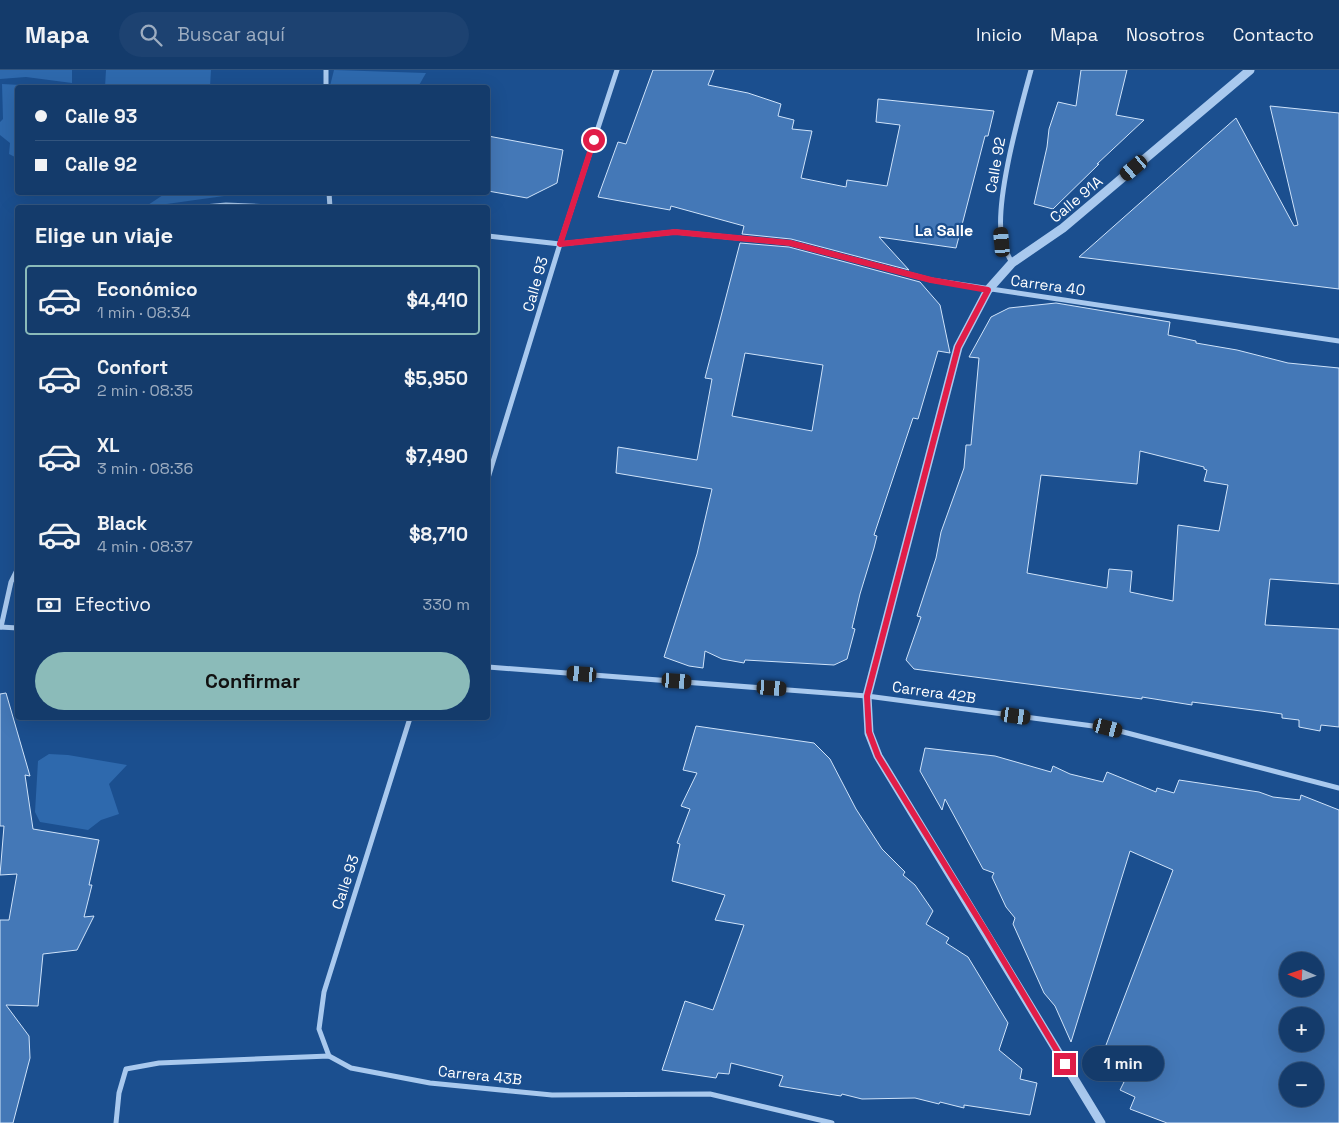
<!DOCTYPE html>
<html lang="es">
<head>
<meta charset="utf-8">
<style>
  body { margin:0; font-family:"Space Grotesk",sans-serif; background:#1d4271; color:#f1f3f6; height:100vh; display:flex; flex-direction:column; font-size:19px; white-space:nowrap }
  * { box-sizing:border-box; margin:0 }
  p { font-size:16px; color:#9dadc1 }
  .icon { flex:none; width:28px; height:28px; fill:none; stroke:currentColor; stroke-width:2; stroke-linecap:round; stroke-linejoin:round }
  .map { position:relative; flex:1; overflow:hidden }
  .drawer { position:absolute; left:15px; top:135px; width:475px; height:515px; display:flex; flex-direction:column; background:#143b6b; border-radius:5px; box-shadow:0 5px 20px #0002,0 0 0 1px #33557e }
  .drawer>* { flex:none }
  .top-card { position:absolute; left:15px; top:15px; width:475px; height:110px; border-radius:5px; box-shadow:0 5px 20px #0002,0 0 0 1px #33557e; display:grid; align-content:center; height:110px; padding:0 20px; background:#143b6b }
  .needle { width:32px; rotate:273deg }
  .controls { position:absolute; left:1279px; top:882px; display:grid; gap:10px }
  .controls a { display:grid; place-items:center; width:45px; height:45px; border-radius:50%; background:#143b6b; box-shadow:0 5px 20px #0002,0 0 0 1px #33557e; font-size:25px }
  .end { position:absolute; width:22px; height:22px; margin:-11px; border:6px solid #e11d48; background:#fff; box-shadow:0 0 0 2px #fff }
  .from { border-radius:50% }
  .bubble { position:absolute; height:35px; border-radius:18px; background:#143b6b; box-shadow:0 5px 20px #0002,0 0 0 1px #33557e; font-size:16px; font-weight:700; line-height:35px; text-align:center }
  .car { position:absolute; width:15px; height:30px; margin:-15px -8px; border-radius:6px; box-shadow:0 0 4px 1px #0007; background:linear-gradient(#222 24%,#8ab4d8 0 40%,#222 0 76%,#8ab4d8 0 86%,#222 0) }
  .top-card b { display:flex; align-items:center; gap:18px; height:48px; font-size:19px }
  .top-card b+b { border-top:1px solid #33557e }
  .top-card i { width:12px; height:12px; background:#f1f3f6 }
  ul { padding:0; list-style:none }
  li { display:flex; align-items:center; gap:15px; height:70px; margin:0 10px 8px; padding:0 10px; border:2px solid transparent; border-radius:5px }
  li div { flex:1 }
  li b { display:block; font-size:19px }
  li em { font-style:normal; font-weight:700 }
  li.current { border-color:#8bbbb9 }
  li>.icon { width:45px; height:45px; stroke-width:1.5 }
  h2 { padding:0 20px; font-size:22px; line-height:60px }
  .pay { display:flex; align-items:center; gap:12px; height:55px; padding:0 20px; font-size:19px }
  .pay p { margin-inline-start:auto }
  .cta { display:flex; gap:10px; margin-top:auto; padding:10px 20px }
  .cta a { flex:1; height:58px; border-radius:30px; background:#8bbbb9; color:#111; font-size:20px; font-weight:700; line-height:58px; text-align:center }
  header { display:flex; align-items:center; gap:30px; box-sizing:border-box; height:70px; padding:0 25px; background:#143b6b; border-bottom:1px solid #33557e }
  header strong { font-size:24px }
  nav { display:flex; gap:28px; margin-inline-start:auto; font-size:18px }
  .search { width:350px; height:45px; background:#1d4271; display:flex; align-items:center; gap:12px; box-sizing:border-box; padding:0 18px; border-radius:28px; color:#9dadc1; font-size:19px }
  .map>svg:first-child { display:block }
</style>
</head>
<body>
<header>
<strong>Mapa</strong>
<div class="search"><svg class="icon" aria-label="search" viewBox="0 0 24 24"><circle cx="10" cy="10" r="6"/><path d="M15 15l6 6"/></svg>Buscar aquí</div>
<nav><a>Inicio</a><a>Mapa</a><a>Nosotros</a><a>Contacto</a></nav>
</header>
<div class="map">
<svg width="1339" height="1053" viewBox="0 0 1339 1053">
  <rect width="100%" height="100%" fill="#1b4f8f"/>
  <g fill="#2e69ad">
    <polygon points="0,0 72,0 72,13 26,7 0,9"/>
    <polygon points="106,0 211,0 210,17 105,17"/>
    <polygon points="334,0 426,3 418,17 330,16"/>
    <polygon points="2,14 59,17 18,18 17,88 9,84 10,73 0,65 0,52 3,49"/>
    <polygon points="166,123 223,123 224,126 145,137"/>
    <polygon points="49,684 68,685 127,695 109,714 119,744 101,750 88,760 40,752 35,742 38,691"/>
  </g>
  <g fill="#4478b7" stroke="#cfe3fa" fill-rule="evenodd">
    <polygon points="653,0 714,0 708,15 748,23 781,34 778,46 794,50 792,59 812,61 801,108 846,117 847,110 887,116 900,55 876,52 878,29 994,41 988,66 985,66 956,178 879,167 909,200 791,169 742,164 744,156 671,136 670,140 598,127 618,72 626,74"/>
    <polygon points="1081,0 1127,0 1116,45 1144,50 1097,94 1099,94 1053,139 1034,134 1047,77 1049,59 1058,32 1076,36"/>
    <polygon points="1270,36 1339,43 1339,219 1079,187 1236,48 1294,156 1298,155"/>
    <polygon points="488,66 563,80 557,113 527,128 488,121"/>
    <path d="M740 173 789 177 920 212 940 235 950 283 938 281 918 349 913 348 874 465 877 466 874 478 860 524 852 558 855 559 847 589 834 595 745 590 744 593 722 589 705 581 703 598 689 596 664 587 697 484 712 419 616 403 618 377 697 390 712 309 705 308ZM745 283 823 295 812 361 732 346Z"/>
    <path d="M1056 233 1170 252 1168 265 1196 271V273L1237 280 1288 293 1339 298V514L1270 509 1265 555 1339 559V657L1321 655 1320 661 1299 657V650L1282 648V644L1261 641 1192 632V635L1142 627V629L914 599 906 590 921 547 917 546 936 488 941 462 964 398 966 375H971L979 288 969 287 991 247 1009 238ZM1140 381 1204 397V399L1207 400 1204 411 1228 415 1219 461 1178 455 1173 531 1130 522 1132 501 1109 499 1107 518 1027 503 1041 405 1137 414Z"/>
    <polygon points="6,623 30,706 25,705 33,759 99,770 89,815 92,815 84,847 94,846 77,880 43,884 38,936 6,935 29,966 30,988 13,1053 0,1053 0,850 9,850 17,804 0,805 4,756 0,756 0,624"/>
    <polygon points="696,656 814,673 830,689 856,739 882,779 905,802 903,805 915,815 933,841 926,854 949,868 946,873 968,887 1008,953 999,980 1022,999 1020,1009 1037,1013 1030,1045 964,1035 964,1038 940,1032 939,1034 915,1028 862,1029 842,1024 841,1026 803,1020 779,1016 783,1006 731,993 729,1004 718,1003 716,1008 662,1000 685,931 713,940 744,855 715,850 725,825 672,811 680,774 677,773 690,739 681,736 697,703 683,700"/>
    <path d="M925 678 995 686 1051 702 1053 696 1070 704 1103 712 1107 702 1156 722 1157 718 1174 723 1179 710 1259 722 1273 727 1300 730 1301 725 1339 740V1053H1167L1130 1039 1135 1027 1120 1020 1124 1012 1108 1007 1110 1000 1098 996 1173 800 1130 781 1071 972 1055 936 1044 923 1013 854 1015 848 1006 837 992 807 994 803 983 799 945 729 942 740 920 701ZM1288 891H1315V919H1288ZM1288 946H1315V974H1288ZM1288 1001H1315V1029H1288Z"/>
  </g>
  <g fill="none" stroke-linecap="round" stroke-linejoin="round">
    <g stroke="#a9c9ee" stroke-width="5">
      <polyline points="326,0 326,18"/>
      <polyline points="329,122 330,138"/>
      <polyline points="193,138 226,135 298,138"/>
      <polyline points="488,166 560,174 675,162 790,173 931,210 1339,271"/>
      <path d="M1012 193C1009 187 1005 180 1003 173 992 138 1021 37 1031 0"/>
      <polyline points="488,408 560,174 617,0"/>
      <polyline points="0,557 18,558"/>
      <polyline points="1,557 11,512 18,498"/>
      <polyline points="488,597 867,626 1108,658 1339,718"/>
      <polyline points="329,986 319,959 324,922 410,648"/>
      <polyline points="116,1053 119,1023 126,999 159,993 329,986 351,998 430,1013 552,1025 710,1024 832,1053"/>
    </g>
    <polyline stroke="#a9c9ee" stroke-width="9" points="1101,1053 878,686 869,663 867,626 958,277 988,220 1012,193 1063,158 1250,0"/>
  </g>
  <g fill="none" stroke-linecap="round" stroke-linejoin="round">
    <polyline stroke="#e11d48" stroke-width="6" points="594,70 560,174 675,162 790,173 931,210 988,220 958,277 867,626 869,662 878,686 987,863 1065,994"/>
  </g>
  <g text-anchor="middle" dominant-baseline="central" stroke-width="4.5" stroke-linejoin="round" paint-order="stroke">
    <g font-size="15" fill="#fff" stroke="#1b4f8f">
      <text transform="translate(995 95) rotate(-80)">Calle 92</text>
      <text transform="translate(1076 129) rotate(-40)">Calle 91A</text>
      <text transform="translate(535 214) rotate(-74)">Calle 93</text>
      <text transform="translate(1048 215) rotate(8)">Carrera 40</text>
      <text transform="translate(934 622) rotate(8)">Carrera 42B</text>
      <text transform="translate(345 812) rotate(-72)">Calle 93</text>
      <text transform="translate(480 1005) rotate(6)">Carrera 43B</text>
    </g>
    <g font-size="16" font-weight="bold" fill="#fff" stroke="#1b4f8f">
      <text x="944" y="160">La Salle</text>
    </g>
  </g>
</svg>
<div class="controls">
<a><svg class="needle" viewBox="-14 -14 28 28"><path d="M0-13l5 13h-10z" fill="#e53935"/><path d="M0 13l5-13h-10z" fill="#9dadc1"/></svg></a>
<a>+</a>
<a>−</a>
</div>
<i class="end from" style="left:594px;top:70px"></i>
<i class="end" style="left:1065px;top:994px"></i>
<div class="bubble" style="left:1082px;top:976px;width:82px">1 min</div>
<i class="car" style="left:1134px;top:98px;rotate:230deg"></i>
<i class="car" style="left:1002px;top:172px;rotate:355deg"></i>
<i class="car" style="left:582px;top:604px;rotate:275deg"></i>
<i class="car" style="left:677px;top:611px;rotate:94deg"></i>
<i class="car" style="left:772px;top:618px;rotate:94deg"></i>
<i class="car" style="left:1016px;top:646px;rotate:98deg"></i>
<i class="car" style="left:1108px;top:658px;rotate:105deg"></i>
<div class="top-card">
<b><i class="from"></i>Calle 93</b>
<b><i></i>Calle 92</b>
</div>
<section class="drawer">
<h2>Elige un viaje</h2>
<ul>
<li class="current"><svg class="icon" aria-label="car" viewBox="0 0 24 24"><path d="M5 17H2v-5l4-1 3-4h7l3 4 3 1v5h-3M9 17h6M6 11h13"/><circle cx="7" cy="17" r="2"/><circle cx="17" cy="17" r="2"/></svg><div><b>Económico</b><p>1 min · 08:34</p></div><em>$4,410</em></li>
<li><svg class="icon" aria-label="car" viewBox="0 0 24 24"><path d="M5 17H2v-5l4-1 3-4h7l3 4 3 1v5h-3M9 17h6M6 11h13"/><circle cx="7" cy="17" r="2"/><circle cx="17" cy="17" r="2"/></svg><div><b>Confort</b><p>2 min · 08:35</p></div><em>$5,950</em></li>
<li><svg class="icon" aria-label="car" viewBox="0 0 24 24"><path d="M5 17H2v-5l4-1 3-4h7l3 4 3 1v5h-3M9 17h6M6 11h13"/><circle cx="7" cy="17" r="2"/><circle cx="17" cy="17" r="2"/></svg><div><b>XL</b><p>3 min · 08:36</p></div><em>$7,490</em></li>
<li><svg class="icon" aria-label="car" viewBox="0 0 24 24"><path d="M5 17H2v-5l4-1 3-4h7l3 4 3 1v5h-3M9 17h6M6 11h13"/><circle cx="7" cy="17" r="2"/><circle cx="17" cy="17" r="2"/></svg><div><b>Black</b><p>4 min · 08:37</p></div><em>$8,710</em></li>
</ul>
<div class="pay"><svg class="icon" aria-label="cash" viewBox="0 0 24 24"><path d="M3 7h18v10H3z"/><circle cx="12" cy="12" r="2"/></svg>Efectivo<p>330 m</p></div>
<div class="cta"><a>Confirmar</a></div>
</section>
</div>
</body>
</html>
